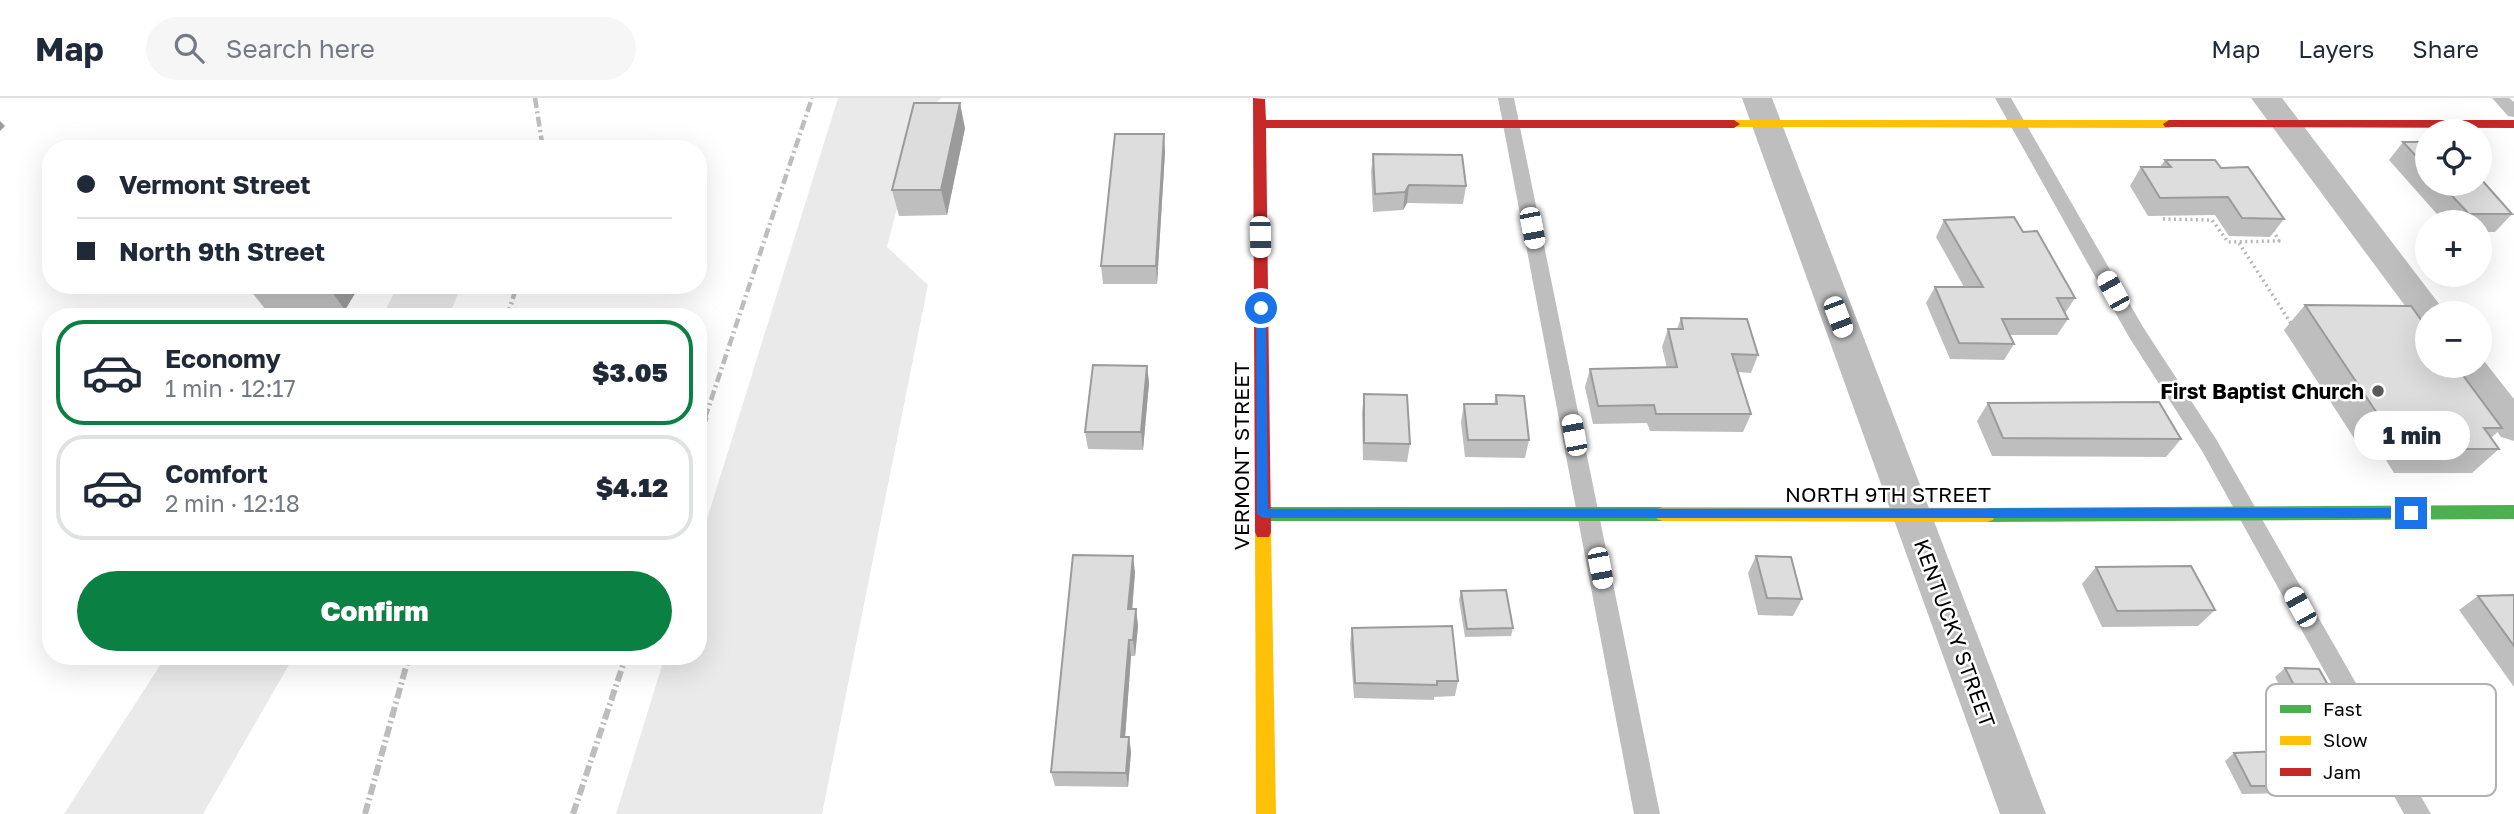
<!DOCTYPE html>
<html lang="en">
<head>
<meta charset="utf-8">
<style>
  body { margin:0; font-family:"Golos Text",sans-serif; background:#f6f6f7; color:#1f2937; height:100vh; display:flex; flex-direction:column; font-size:26px; white-space:nowrap }
  * { box-sizing:border-box; margin:0 }
  p { font-size:23px; color:#747a83 }
  .icon { flex:none; width:38px; height:38px; fill:none; stroke:currentColor; stroke-width:2; stroke-linecap:round; stroke-linejoin:round }
  .map { position:relative; flex:1; overflow:hidden }
  .details { position:absolute; left:42px; top:210px; width:665px; height:357px; display:flex; flex-direction:column; background:#fff; border-radius:28px; box-shadow:0 7px 28px #0002 }
  .details>* { flex:none }
  .hud { position:absolute; left:42px; top:42px; width:665px; height:154px; border-radius:28px; box-shadow:0 7px 28px #0002; display:grid; align-content:center; height:154px; padding:0 35px; background:#fff }
  .fabs { position:absolute; left:2415px; top:21px; display:grid; gap:14px }
  .fabs a { display:grid; place-items:center; width:77px; height:77px; border-radius:50%; background:#fff; box-shadow:0 7px 28px #0002; font-size:35px }
  .end { position:absolute; width:32px; height:32px; margin:-16px; border:9px solid #1a73e8; background:#fff; box-shadow:0 0 0 4px #fff }
  .from { border-radius:50% }
  .bubble { position:absolute; height:49px; border-radius:24px; background:#fff; box-shadow:0 7px 28px #0002; font-size:23px; font-weight:800; line-height:49px; text-align:center }
  .car { position:absolute; width:21px; height:42px; margin:-21px -10px; border-radius:9px; box-shadow:0 0 5px 2px #0007; background:linear-gradient(#fff 24%,#345 0 40%,#fff 0 76%,#345 0 86%,#fff 0) }
  .hud b { display:flex; align-items:center; gap:24px; height:66px; font-size:26px }
  .hud b+b { border-top:2px solid #e0e1e3 }
  .hud i { width:18px; height:18px; background:#1f2937 }
  ul { padding:12px 0 0; list-style:none }
  li { display:flex; align-items:center; gap:21px; height:105px; margin:0 14px 10px; padding:0 21px; border:4px solid #e0e1e3; border-radius:28px }
  li div { flex:1 }
  li b { display:block; font-size:26px }
  li em { font-style:normal; font-weight:800 }
  li.current { border-color:#0b8043 }
  li>.icon { width:63px; height:63px; stroke-width:1.5 }
  .primary-button { display:flex; gap:14px; margin-top:auto; padding:14px 35px }
  .primary-button a { flex:1; height:80px; border-radius:42px; background:#0b8043; color:#fff; font-size:28px; font-weight:800; line-height:80px; text-align:center }
  header { display:flex; align-items:center; gap:42px; box-sizing:border-box; height:98px; padding:0 35px; background:#fff; border-bottom:2px solid #e0e1e3 }
  header strong { font-size:33px }
  nav { display:flex; gap:38px; margin-inline-start:auto; font-size:24px }
  .search { width:490px; height:63px; background:#f6f6f7; display:flex; align-items:center; gap:18px; box-sizing:border-box; padding:0 24px; border-radius:38px; color:#747a83; font-size:26px }
  .map>svg:first-child { display:block }
</style>
</head>
<body>
<header>
<strong>Map</strong>
<div class="search"><svg class="icon" aria-label="search" viewBox="0 0 24 24"><circle cx="10" cy="10" r="6"/><path d="M15 15l6 6"/></svg>Search here</div>
<nav><a>Map</a><a>Layers</a><a>Share</a></nav>
</header>
<div class="map">
<svg width="2514" height="716" viewBox="0 0 2514 716">
  <rect width="100%" height="100%" fill="#fff"/>
  <g fill="#eaeaea">
    <polygon points="838,0 942,0 921,17 887,149 928,187 822,716 616,716 665,558 698,558 698,450"/>
    <polygon points="398,187 461,187 449,219 382,219"/>
    <polygon points="166,558 294,558 203,716 64,716"/>
  </g>
  <g fill="none" stroke-linecap="round" stroke-linejoin="round">
    <g stroke="#b8b8b8" stroke-width="3.5" stroke-dasharray="2 3.5" stroke-linecap="butt">
      <polyline points="2163,121 2212,122 2228,144 2279,143 2272,130"/>
      <polyline points="2239,145 2292,227"/>
    </g>
    <g fill="#bebebe" fill-rule="evenodd">
      <polygon points="1498,0 1514,0 1660,716 1634,716"/>
      <polygon points="1995,0 2011,0 2143,229 2216,341 2431,716 2404,716 2202,353 2129,239"/>
      <polygon points="2492,0 2509,0 2514,4 2514,19 2508,18"/>
    </g>
    <g fill="#bebebe" fill-rule="evenodd">
      <polygon points="1742,0 1772,0 2046,716 2000,716"/>
      <polygon points="2251,0 2282,0 2446,215 2427,215 2427,227 2417,224"/>
      <polygon points="2481,259 2514,301 2514,343 2501,339 2450,268 2480,268"/>
    </g>
    <g fill="#4caf50" fill-rule="evenodd">
      <polygon points="2514,407 2514,421 1987,424 1981,422 1979,417 1981,412 1987,410"/>
      <polygon points="1263,409 1663,409 1669,411 1671,416 1669,421 1663,423 1263,423 1257,421 1255,416 1257,411"/>
    </g>
    <g fill="#ffc107" fill-rule="evenodd">
      <polygon points="1734,22 2169,22 2175,26 2169,30 1730,29 1730,23"/>
      <polygon points="1663,409 1987,410 1993,412 1995,417 1993,422 1987,424 1663,423 1657,421 1655,416 1657,411"/>
      <polygon points="1263,427 1269,429 1271,434 1276,716 1256,716 1255,434 1257,429"/>
    </g>
    <g fill="#c62828" fill-rule="evenodd">
      <polygon points="1253,0 1265,1 1266,22 1734,22 1740,26 1734,30 1266,30 1271,434 1269,439 1257,439 1255,434"/>
      <polygon points="2169,22 2514,22 2514,30 2165,29 2163,26"/>
    </g>
    <g stroke="#bdbdbd" stroke-width="4.5" stroke-dasharray="10 3.5 2 3.5" stroke-linecap="butt">
      <polyline points="535,0 543,51"/>
      <polyline points="507,219 517,187"/>
      <polyline points="705,320 812,0"/>
    </g>
    <g stroke="#bdbdbd" stroke-width="6" stroke-dasharray="11 3.5 2 3.5" stroke-linecap="butt">
      <polyline points="698,342 706,319"/>
      <polyline points="365,716 409,558"/>
      <polyline points="573,716 626,558"/>
    </g>
  </g>
  <g fill="#bebebe">
    <polygon points="965,30 947,117 899,118 892,92"/>
    <polygon points="2403,44 2427,44 2427,86 2480,86 2512,116 2495,134 2480,134 2480,124 2444,124 2389,62"/>
    <polygon points="1165,54 1157,186 1103,186 1101,168"/>
    <polygon points="1373,56 1466,88 1463,106 1407,105 1403,112 1373,114 1371,74"/>
    <polygon points="2165,62 2221,70 2284,121 2270,139 2229,138 2215,117 2148,118 2130,88 2141,69 2160,69"/>
    <polygon points="1944,122 2023,134 2075,200 2065,215 2068,221 2057,237 2010,237 2014,246 2004,262 1950,261 1926,205 1935,189 1964,189 1936,139"/>
    <polygon points="246,187 360,187 345,212 266,212"/>
    <polygon points="2305,207 2502,330 2491,340 2499,351 2472,375 2394,375 2381,354 2363,354 2284,232"/>
    <polygon points="1681,220 1758,257 1751,275 1738,274 1751,316 1743,334 1650,333 1647,325 1593,326 1585,289 1590,271 1667,270 1662,249 1668,231 1677,231"/>
    <polygon points="1147,268 1149,285 1143,352 1088,351 1085,334"/>
    <polygon points="1364,296 1410,346 1407,364 1363,362 1362,314"/>
    <polygon points="1496,297 1529,342 1525,360 1465,359 1461,324 1464,306 1494,306"/>
    <polygon points="1988,305 2181,341 2166,359 1992,358 1977,323"/>
    <polygon points="1756,458 1802,501 1793,518 1758,517 1748,475"/>
    <polygon points="2096,469 2215,512 2198,528 2102,529 2082,486"/>
    <polygon points="1135,474 1132,511 1136,511 1138,528 1135,558 1131,558 1125,639 1129,639 1131,654 1128,689 1055,688 1051,674"/>
    <polygon points="1461,493 1513,530 1511,538 1465,539 1459,502"/>
    <polygon points="2514,497 2514,589 2459,512 2478,498"/>
    <polygon points="1352,530 1458,583 1455,598 1434,599 1434,602 1354,600 1350,546"/>
    <polygon points="2285,570 2341,610 2330,618 2296,618 2275,579"/>
    <polygon points="2234,655 2300,688 2290,695 2242,696 2225,663"/>
  </g>
  <g fill="#9b9b9b">
    <polygon points="960,5 965,30 947,117 941,92"/>
    <polygon points="0,23 5,28 0,33"/>
    <polygon points="1164,36 1165,54 1157,186 1156,168"/>
    <polygon points="1409,87 1407,105 1403,112 1405,94"/>
    <polygon points="327,187 360,187 345,212"/>
    <polygon points="1147,268 1149,285 1143,352 1141,334"/>
    <polygon points="1133,458 1135,474 1131,527 1128,511"/>
    <polygon points="1136,511 1138,528 1135,558 1133,542"/>
    <polygon points="1129,542 1131,558 1124,654 1121,639"/>
    <polygon points="1129,639 1131,654 1128,689 1126,675"/>
  </g>
  <g fill="#ddd" stroke="#9b9b9b" stroke-width="2">
    <polygon points="914,5 960,5 941,92 892,92"/>
    <polygon points="1115,36 1164,36 1156,168 1101,168"/>
    <polygon points="2403,44 2427,44 2427,70"/>
    <polygon points="1373,56 1462,57 1466,88 1409,87 1405,94 1375,96"/>
    <polygon points="2165,62 2215,62 2221,70 2248,69 2284,121 2242,120 2228,99 2160,100 2141,69 2171,69"/>
    <polygon points="2480,80 2512,116 2469,116 2441,86 2480,86"/>
    <polygon points="2014,119 2023,134 2037,133 2075,200 2057,200 2068,221 2002,221 2014,246 1959,245 1935,189 1983,189 1944,122"/>
    <polygon points="2305,207 2411,208 2427,230 2427,268 2456,268 2502,330 2484,330 2499,351 2419,351 2405,330 2387,330"/>
    <polygon points="1681,220 1747,221 1758,257 1732,256 1751,316 1656,316 1654,307 1598,308 1590,271 1677,269 1668,231 1683,231"/>
    <polygon points="1093,267 1147,268 1141,334 1085,334"/>
    <polygon points="1364,296 1407,297 1410,346 1364,345"/>
    <polygon points="1496,297 1524,298 1529,342 1468,342 1464,306 1497,306"/>
    <polygon points="2159,304 2181,341 2003,340 1988,305"/>
    <polygon points="1073,457 1133,458 1128,511 1136,511 1133,542 1129,542 1121,639 1129,639 1126,675 1051,674"/>
    <polygon points="1756,458 1791,459 1802,501 1767,500"/>
    <polygon points="2191,468 2215,512 2117,513 2096,469"/>
    <polygon points="1506,492 1513,530 1467,531 1461,493"/>
    <polygon points="2514,497 2514,548 2478,498"/>
    <polygon points="1452,528 1458,583 1437,583 1437,587 1355,585 1352,530"/>
    <polygon points="2285,570 2319,571 2341,610 2306,610"/>
    <polygon points="2281,653 2300,688 2251,688 2234,655"/>
  </g>
  <polygon fill="#1a73e8" points="1261,206 1266,210 1268,411 2411,410 2417,415 2411,420 1263,420 1257,416 1256,210"/>
  <circle fill="#595959" stroke="#fff" stroke-width="2.5" cx="2378" cy="293" r="7"/>
  <g text-anchor="middle" dominant-baseline="central" stroke-width="5" stroke-linejoin="round" paint-order="stroke">
    <g font-size="21" font-weight="bold" fill="#000" stroke="#fff" text-anchor="end">
      <text x="2364" y="293">First Baptist Church</text>
    </g>
    <g font-size="21" fill="#000" stroke="#fff">
      <text transform="translate(1241 358) rotate(-90)">VERMONT STREET</text>
      <text x="1888" y="396">NORTH 9TH STREET</text>
      <text transform="translate(1955 535) rotate(70)">KENTUCKY STREET</text>
    </g>
  </g>
  <rect x="2266" y="586" width="230" height="112" rx="10" fill="#fff" stroke="#b2b2b2" stroke-width="2"/>
  <rect x="2280" y="607" width="31" height="8" fill="#4caf50"/>
  <rect x="2280" y="638" width="31" height="9" fill="#ffc107"/>
  <rect x="2280" y="670" width="31" height="8" fill="#c62828"/>
  <g font-size="19" fill="#000">
    <text x="2323" y="618">Fast</text>
    <text x="2323" y="649">Slow</text>
    <text x="2323" y="681">Jam</text>
  </g>
</svg>
<div class="fabs">
<a><svg class="icon" aria-label="locate" viewBox="0 0 24 24"><circle cx="12" cy="12" r="6"/><path d="M12 2v4M12 18v4M2 12h4M18 12h4"/></svg></a>
<a>+</a>
<a>−</a>
</div>
<i class="end from" style="left:1261px;top:210px"></i>
<i class="end" style="left:2411px;top:415px"></i>
<div class="bubble" style="left:2354px;top:313px;width:116px">1 min</div>
<i class="car" style="left:1532px;top:130px;rotate:169deg"></i>
<i class="car" style="left:1260px;top:139px;rotate:179deg"></i>
<i class="car" style="left:2113px;top:193px;rotate:331deg"></i>
<i class="car" style="left:1838px;top:219px;rotate:159deg"></i>
<i class="car" style="left:1574px;top:337px;rotate:349deg"></i>
<i class="car" style="left:1600px;top:470px;rotate:169deg"></i>
<i class="car" style="left:2300px;top:509px;rotate:331deg"></i>
<div class="hud">
<b><i class="from"></i>Vermont Street</b>
<b><i></i>North 9th Street</b>
</div>
<section class="details">
<ul>
<li class="current"><svg class="icon" aria-label="car" viewBox="0 0 24 24"><path d="M5 17H2v-5l4-1 3-4h7l3 4 3 1v5h-3M9 17h6M6 11h13"/><circle cx="7" cy="17" r="2"/><circle cx="17" cy="17" r="2"/></svg><div><b>Economy</b><p>1 min · 12:17</p></div><em>$3.05</em></li>
<li><svg class="icon" aria-label="car" viewBox="0 0 24 24"><path d="M5 17H2v-5l4-1 3-4h7l3 4 3 1v5h-3M9 17h6M6 11h13"/><circle cx="7" cy="17" r="2"/><circle cx="17" cy="17" r="2"/></svg><div><b>Comfort</b><p>2 min · 12:18</p></div><em>$4.12</em></li>
</ul>
<div class="primary-button"><a>Confirm</a></div>
</section>
</div>
</body>
</html>
